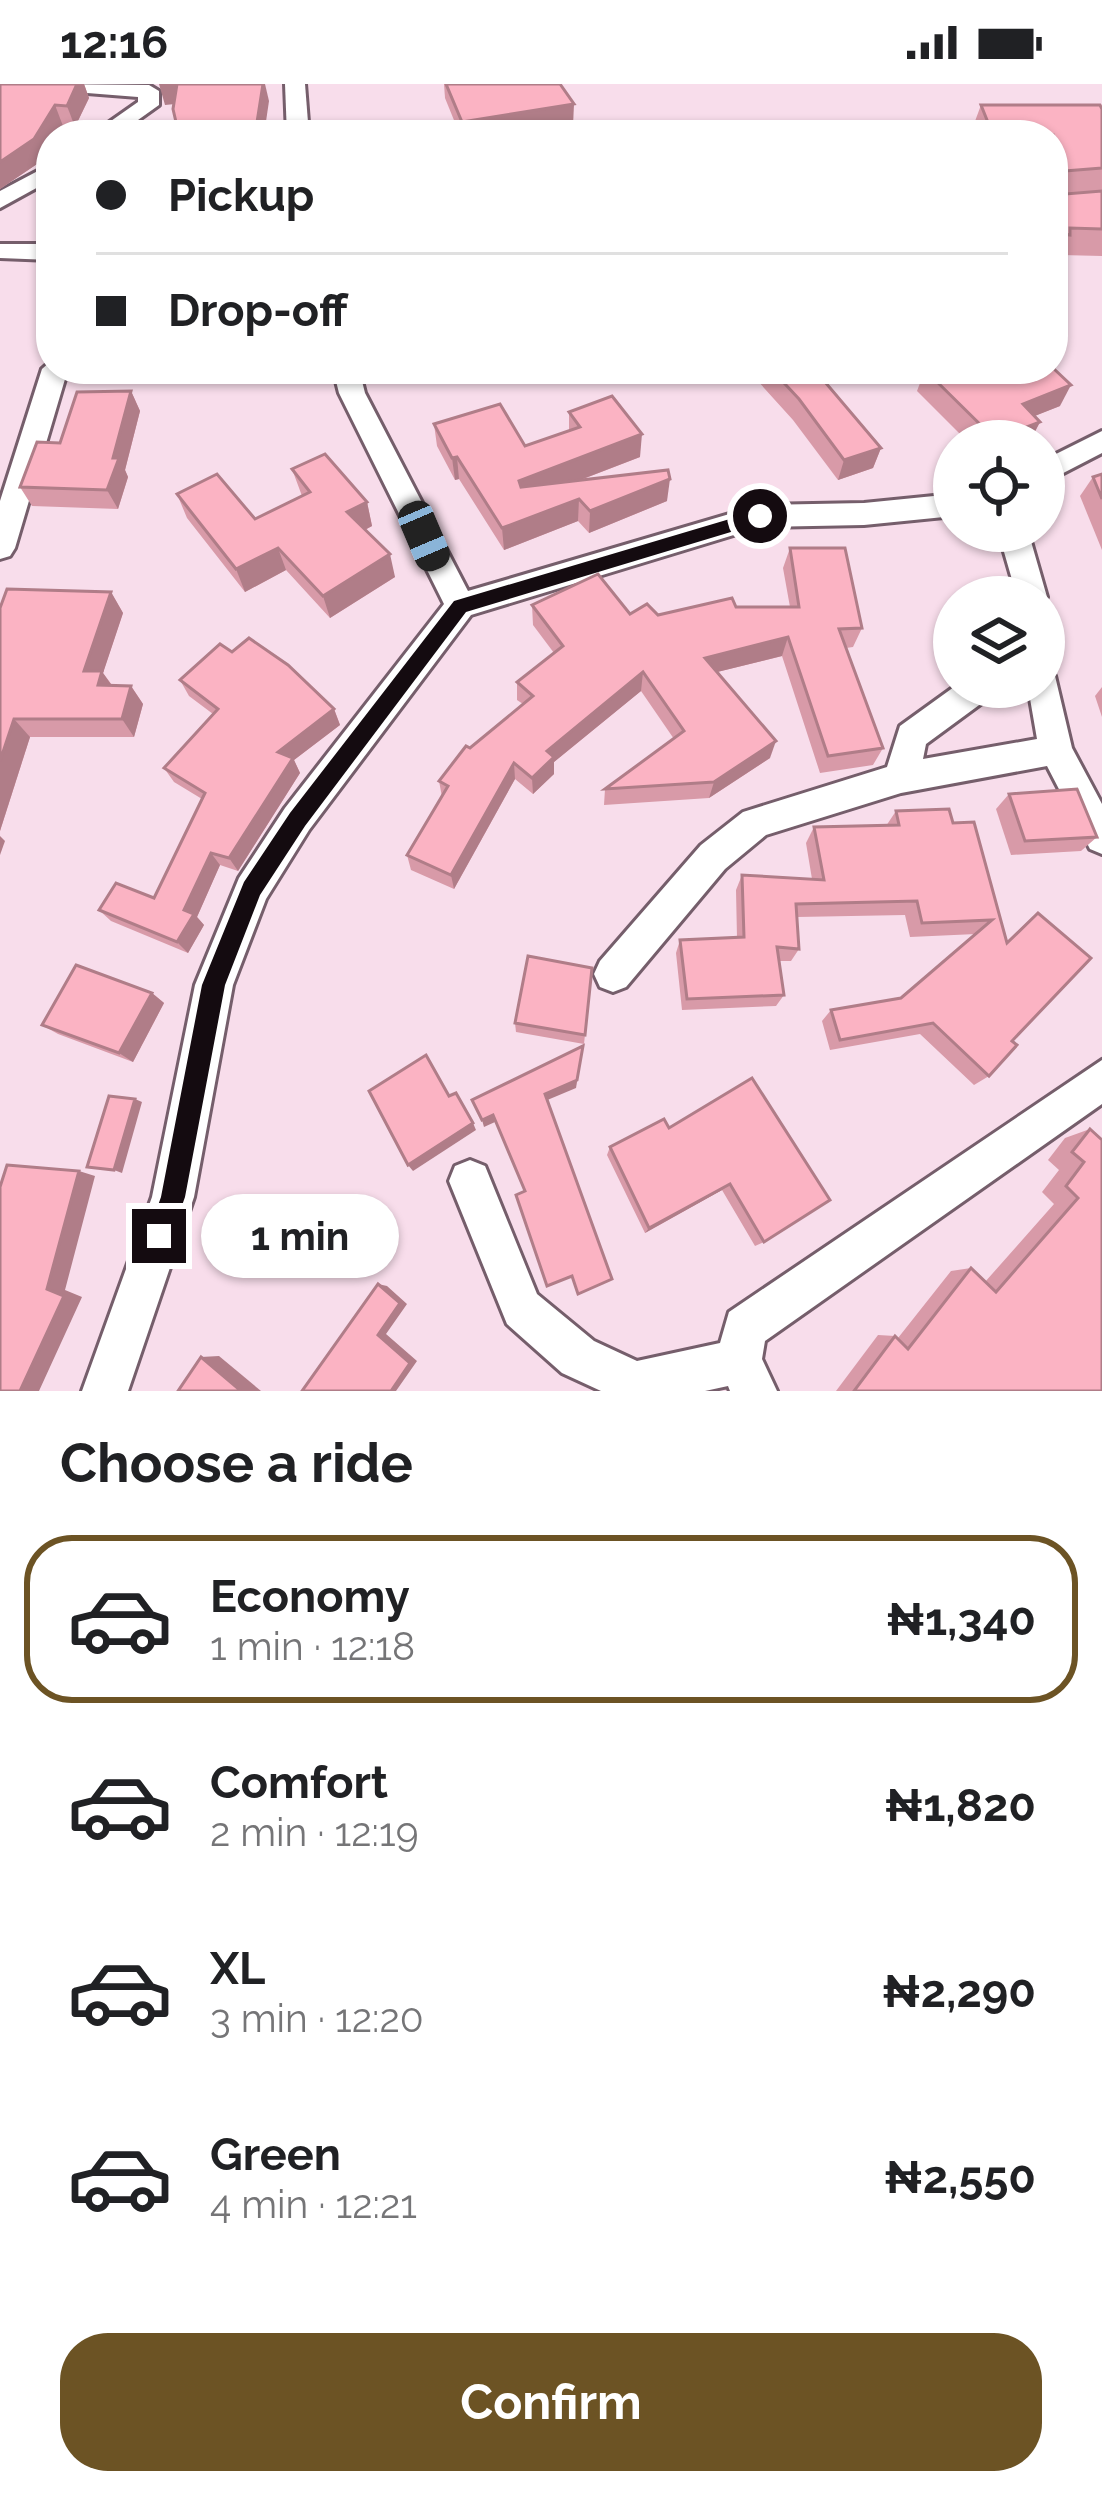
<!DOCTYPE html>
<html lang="en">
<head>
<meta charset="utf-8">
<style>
  body { margin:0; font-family:Raleway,sans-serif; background:#f2f2f2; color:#202124; height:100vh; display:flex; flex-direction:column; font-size:45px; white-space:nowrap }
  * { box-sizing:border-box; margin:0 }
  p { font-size:39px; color:#757577 }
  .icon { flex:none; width:66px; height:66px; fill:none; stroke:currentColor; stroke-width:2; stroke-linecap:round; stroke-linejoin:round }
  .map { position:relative; height:1307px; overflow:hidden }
  .details { display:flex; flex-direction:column; background:#fff; flex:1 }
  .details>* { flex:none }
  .banner { position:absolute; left:36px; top:36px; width:1032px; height:264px; border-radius:48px; box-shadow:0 3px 9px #0004; display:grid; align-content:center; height:264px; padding:0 60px; background:#fff }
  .fabs { position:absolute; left:933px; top:336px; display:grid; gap:24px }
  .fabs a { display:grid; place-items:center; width:132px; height:132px; border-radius:50%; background:#fff; box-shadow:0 3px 9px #0004; font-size:60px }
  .end { position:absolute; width:54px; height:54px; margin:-27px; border:15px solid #140b10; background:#fff; box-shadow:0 0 0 6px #fff }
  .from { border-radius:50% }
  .bubble { position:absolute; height:84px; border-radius:42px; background:#fff; box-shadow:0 3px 9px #0004; font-size:39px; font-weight:700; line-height:84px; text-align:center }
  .car { position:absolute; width:36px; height:72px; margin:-36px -18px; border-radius:15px; box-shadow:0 0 9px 3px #0007; background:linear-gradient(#222 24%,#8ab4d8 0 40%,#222 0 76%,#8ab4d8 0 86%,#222 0) }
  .banner b { display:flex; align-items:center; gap:42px; height:114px; font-size:45px }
  .banner b+b { border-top:3px solid #e0e0e0 }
  .banner i { width:30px; height:30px; background:#202124 }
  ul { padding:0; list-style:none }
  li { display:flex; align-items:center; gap:36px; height:168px; margin:0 24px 18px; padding:0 36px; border:6px solid transparent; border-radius:48px }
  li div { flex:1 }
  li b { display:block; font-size:45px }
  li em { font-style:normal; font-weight:700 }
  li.on { border-color:#6c5324 }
  li>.icon { width:108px; height:108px; stroke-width:1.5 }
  h2 { padding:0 60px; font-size:54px; line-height:144px }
  .primary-button { display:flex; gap:24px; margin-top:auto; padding:24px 60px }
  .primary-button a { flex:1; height:138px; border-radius:48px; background:#6c5324; color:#fff; font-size:48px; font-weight:700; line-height:138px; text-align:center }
  .status { display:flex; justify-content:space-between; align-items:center; height:84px; padding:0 60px; background:#fff; direction:ltr }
  .status svg { height:33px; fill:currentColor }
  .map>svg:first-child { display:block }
</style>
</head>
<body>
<div class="status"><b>12:16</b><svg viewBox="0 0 49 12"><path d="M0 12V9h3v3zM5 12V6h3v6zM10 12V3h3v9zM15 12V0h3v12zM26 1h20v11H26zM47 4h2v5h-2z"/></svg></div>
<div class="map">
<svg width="1102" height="1307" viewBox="0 0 1102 1307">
  <rect width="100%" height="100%" fill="#f8ddeb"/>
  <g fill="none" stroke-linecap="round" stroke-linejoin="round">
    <defs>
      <g id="street">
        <polygon points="39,0 149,1 159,7 159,21 117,51 91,51 138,18 138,13 49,6"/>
        <polygon points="285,0 305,0 309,51 287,51"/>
        <polygon points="51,80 51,96 0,124 0,107"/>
        <polygon points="0,160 51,160 51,176 0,174"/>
        <polygon points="51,277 51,285 68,285 15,464 10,472 0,475 0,417 42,285"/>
        <polygon points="333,285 359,285 365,309 468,507 760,421 864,419 954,410 954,432 864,441 760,443 471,531 309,746 266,815 233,901 194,1113 128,1307 82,1307 152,1113 195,901 239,794 285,724 444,520 339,309"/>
        <polygon points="1102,347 1102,369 1044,399 1044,376"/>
        <polygon points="998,447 1028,447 1047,513 1044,519 1044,513 1017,513"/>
        <polygon points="1044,589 1055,592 1072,664 1102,720 1102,770 1090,765 1047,682 901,709 766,751 725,785 626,903 613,908 600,903 594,890 600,877 701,761 743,728 887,683 900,642 954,603 995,603 990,613 926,660 923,675 1037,655 1028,603 1044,603"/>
        <polygon points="1102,976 1102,1020 765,1257 762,1275 777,1307 730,1307 728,1302 705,1307 601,1307 562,1289 507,1240 449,1097 455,1082 470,1076 485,1082 537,1210 594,1257 637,1277 720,1259 729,1228"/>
      </g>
    </defs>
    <use href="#street" stroke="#755e6b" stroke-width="6"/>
    <use href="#street" fill="#fff" fill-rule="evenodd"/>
  </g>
  <g fill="#d89aa8">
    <polygon points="0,0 84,0 89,14 75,43 63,42 51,51 51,63 43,76 0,105"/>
    <polygon points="444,0 560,0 573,42 518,51 460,51 445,14"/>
    <polygon points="981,21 1102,25 1102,172 1061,171 1058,178 1053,177 1053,51 972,51 971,48"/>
    <polygon points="193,285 244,285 243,290 195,291"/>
    <polygon points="642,285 685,285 643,288"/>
    <polygon points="747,285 814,285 881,364 873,384 838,396 793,336"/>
    <polygon points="925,286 1060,322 1034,332 1040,338 1030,357 967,357 917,307"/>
    <polygon points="131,307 140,327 125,386 128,393 118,425 32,422 20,403 60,359"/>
    <polygon points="569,328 640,373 578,397 667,417 589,449 578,437 504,466 459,395 455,396 437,362 434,340 525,362 569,347"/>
    <polygon points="292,385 367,418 372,442 365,446 395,493 330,534 286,486 245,508 187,434 177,410 255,435 302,412"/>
    <polygon points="1102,390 1102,466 1080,412 1093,393"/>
    <polygon points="790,464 862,544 853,563 846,564 883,664 873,681 820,689 782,572 717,588 770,674 709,714 604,721 605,705 674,655 641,607 554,678 554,690 533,710 515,695 454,805 411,786 407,771 442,713 439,697 470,664 523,620 517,616 517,598 554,569 533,541 532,521 658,531 736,523 790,523 783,484"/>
    <polygon points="111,508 123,529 103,589 112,601 131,602 143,620 134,653 30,653 0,747 0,524"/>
    <polygon points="232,568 334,625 340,641 294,676 300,689 238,787 220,781 197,833 204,841 188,869 111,837 99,826 154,814 202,715 174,698 164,684 213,630 189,612 180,596"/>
    <polygon points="1102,603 1102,633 1095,612"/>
    <polygon points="1009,710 1097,753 1081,767 1011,771 996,725"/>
    <polygon points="896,727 953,739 1007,857 1038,829 1012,957 989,992 974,1001 920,950 830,966 822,937 831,926 901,914 976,850 910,853 905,831 797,833 799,865 791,877 779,877 784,911 776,922 682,926 676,869 680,856 737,854 736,806 742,791 812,795 806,759 814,743 886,742"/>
    <polygon points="592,884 584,960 516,948 515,939"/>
    <polygon points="152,909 164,919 133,978 58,950 42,941"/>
    <polygon points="752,994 764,1158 755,1162 722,1106 645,1149 607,1071 610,1063 669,1044"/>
    <polygon points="1090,1045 1102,1307 836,1307 878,1251 895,1252 898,1254 951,1187 971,1184 985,1198 1054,1120 1042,1108 1059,1086 1048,1076 1065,1054"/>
  </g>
  <g fill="#b07d88">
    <polygon points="77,0 84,0 89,14 75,43 67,22"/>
    <polygon points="159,0 179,0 185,19 165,21"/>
    <polygon points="263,0 265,0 269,17 264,51 255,51"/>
    <polygon points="574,20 573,42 518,51 463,51 462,38"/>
    <polygon points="55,21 63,42 58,51 51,51 51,63 43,76 0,105 0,78"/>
    <polygon points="1071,301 1060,322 1012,341 1023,320"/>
    <polygon points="131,307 140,327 125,386 128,393 118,425 107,406 113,374"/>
    <polygon points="1040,338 1030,357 994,357 995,355"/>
    <polygon points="642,350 640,373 520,419 519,397"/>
    <polygon points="881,364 873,384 838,396 844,376"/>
    <polygon points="457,373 459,395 455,396 452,374"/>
    <polygon points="670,395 667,417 589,449 590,427"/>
    <polygon points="579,415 578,437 504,466 502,444"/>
    <polygon points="367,418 372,442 353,452 347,428"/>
    <polygon points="278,464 286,486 245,508 236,485"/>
    <polygon points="390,470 395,493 330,534 323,512"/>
    <polygon points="111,508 123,529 103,589 115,606 112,620 84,587"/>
    <polygon points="788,553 782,572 701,592 705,574"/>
    <polygon points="643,588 641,607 554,678 554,690 533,710 532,694 547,667"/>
    <polygon points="131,602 143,620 134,653 122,635"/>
    <polygon points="334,625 340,641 294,676 300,689 238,787 229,774 278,668"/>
    <polygon points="14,635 30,653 0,747 0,677"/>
    <polygon points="776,657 770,674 709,714 714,698"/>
    <polygon points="514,679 515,695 454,805 451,791"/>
    <polygon points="0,752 5,757 0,771"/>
    <polygon points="211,769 220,781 197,833 204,841 188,869 177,858 184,826"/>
    <polygon points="152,909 164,919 133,978 119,969"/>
    <polygon points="583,962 576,1004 545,1017 545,1010"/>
    <polygon points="135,1015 142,1018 122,1089 114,1086"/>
    <polygon points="493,1031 495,1038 484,1043 482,1036"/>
    <polygon points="473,1039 476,1046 413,1087 408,1081"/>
    <polygon points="79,1087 95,1092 65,1206 82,1213 39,1307 20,1307"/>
    <polygon points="730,1100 722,1106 645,1149 649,1144"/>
    <polygon points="378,1200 387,1202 407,1220 386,1250 417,1277 396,1307 391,1307 378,1251"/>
    <polygon points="219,1272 261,1307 241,1307 201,1273"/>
  </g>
  <g fill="#fbb3c3" stroke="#b07d88" stroke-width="3">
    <polygon points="0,0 77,0 67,22 55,21 34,55 0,78"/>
    <polygon points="177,0 263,0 255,51 179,51 173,25"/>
    <polygon points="446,0 560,0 574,20 462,38"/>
    <polygon points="981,21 1100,21 1102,25 1102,84 1065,87 1060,91 1066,110 1102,107 1102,145 1070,144 1070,151 1053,149 1053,51 993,51"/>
    <polygon points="1053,284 1071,301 1023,320 1040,338 995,355 925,286"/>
    <polygon points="771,285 814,285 881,364 844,376 799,315"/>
    <polygon points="131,307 113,374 119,374 107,406 20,403 37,358 60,359 77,308"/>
    <polygon points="612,312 642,350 519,397 521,403 668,386 670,395 590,427 579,415 502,444 457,373 452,374 434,340 500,320 525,362 580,343 569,328"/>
    <polygon points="325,370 367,418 347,428 390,470 323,512 278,464 236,485 177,410 217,390 255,435 310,408 292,385"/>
    <polygon points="1102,390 1102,415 1093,393"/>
    <polygon points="790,464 845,464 862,544 839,545 883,664 828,672 788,553 705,574 776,657 714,698 605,705 684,647 643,588 547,667 554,673 532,694 514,679 451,791 407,771 448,702 439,697 466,662 470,664 533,612 517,598 563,562 532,521 598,490 630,530 647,520 658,531 732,514 736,523 799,523"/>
    <polygon points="7,505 111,508 84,587 102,587 98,601 131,602 122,635 14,635 0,677 0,524"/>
    <polygon points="249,554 288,581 334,625 278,668 293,674 229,774 211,769 184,826 194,830 177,858 99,826 116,799 154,814 205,709 164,684 218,625 180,596 220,560 232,568"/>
    <polygon points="1077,705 1097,753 1025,757 1009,710"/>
    <polygon points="949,725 953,739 974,738 1007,859 1038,829 1091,874 1012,957 1017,961 989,992 933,939 840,956 831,926 901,914 992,836 922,839 917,817 796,820 799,865 777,863 784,911 687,915 680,856 744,853 742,791 824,796 814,743 899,741 896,727"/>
    <polygon points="528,872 592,884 585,951 515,939"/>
    <polygon points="76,881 152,909 119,969 42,941"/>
    <polygon points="583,962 577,996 545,1010 612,1195 578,1210 572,1192 547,1202 516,1111 525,1107 493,1031 482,1036 472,1016"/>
    <polygon points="426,971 449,1012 456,1009 473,1039 408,1081 369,1007"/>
    <polygon points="752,994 830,1116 764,1158 730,1100 649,1144 610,1063 664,1035 669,1044"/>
    <polygon points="109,1012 135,1015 114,1086 87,1083"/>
    <polygon points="1090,1045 1102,1056 1102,1307 854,1307 895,1252 908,1265 971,1184 996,1208 1078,1114 1066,1102 1084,1078 1072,1068"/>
    <polygon points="7,1081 79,1087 47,1205 64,1212 20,1307 0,1307 0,1103"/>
    <polygon points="378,1200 400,1219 378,1251 410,1279 391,1307 302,1307"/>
    <polygon points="201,1273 241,1307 178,1307"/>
  </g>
  <polygon fill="#140b10" points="760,426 767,428 767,437 466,528 305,742 260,811 225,901 185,1113 168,1161 159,1164 150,1161 147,1152 161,1113 202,901 244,798 290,729 454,517"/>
</svg>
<div class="fabs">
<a><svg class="icon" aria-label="locate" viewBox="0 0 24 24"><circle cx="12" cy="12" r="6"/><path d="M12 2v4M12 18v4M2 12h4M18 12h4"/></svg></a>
<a><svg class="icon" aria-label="layers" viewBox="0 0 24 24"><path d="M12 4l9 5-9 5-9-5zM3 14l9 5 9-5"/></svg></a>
</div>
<i class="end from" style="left:760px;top:432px"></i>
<i class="end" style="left:159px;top:1152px"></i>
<div class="bubble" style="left:201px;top:1110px;width:198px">1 min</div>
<i class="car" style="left:424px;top:452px;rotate:157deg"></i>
<div class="banner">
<b><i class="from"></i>Pickup</b>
<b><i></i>Drop-off</b>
</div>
</div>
<section class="details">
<h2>Choose a ride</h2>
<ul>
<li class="on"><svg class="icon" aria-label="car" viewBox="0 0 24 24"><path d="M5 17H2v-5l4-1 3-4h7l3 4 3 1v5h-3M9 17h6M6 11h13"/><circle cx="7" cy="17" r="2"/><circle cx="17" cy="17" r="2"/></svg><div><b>Economy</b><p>1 min · 12:18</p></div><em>₦1,340</em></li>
<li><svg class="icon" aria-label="car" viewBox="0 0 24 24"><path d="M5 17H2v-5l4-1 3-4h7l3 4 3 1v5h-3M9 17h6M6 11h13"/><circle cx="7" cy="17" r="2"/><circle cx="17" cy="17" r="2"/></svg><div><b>Comfort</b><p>2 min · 12:19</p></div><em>₦1,820</em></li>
<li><svg class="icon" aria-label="car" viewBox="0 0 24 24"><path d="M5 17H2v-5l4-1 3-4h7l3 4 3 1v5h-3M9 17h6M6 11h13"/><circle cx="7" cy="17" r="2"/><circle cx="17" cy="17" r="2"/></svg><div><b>XL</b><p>3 min · 12:20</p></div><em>₦2,290</em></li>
<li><svg class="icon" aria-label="car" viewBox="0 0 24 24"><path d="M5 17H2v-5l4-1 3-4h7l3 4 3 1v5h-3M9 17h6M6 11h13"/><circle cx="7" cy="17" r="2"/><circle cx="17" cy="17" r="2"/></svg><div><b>Green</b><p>4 min · 12:21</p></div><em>₦2,550</em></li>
</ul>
<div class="primary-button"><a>Confirm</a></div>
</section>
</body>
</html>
